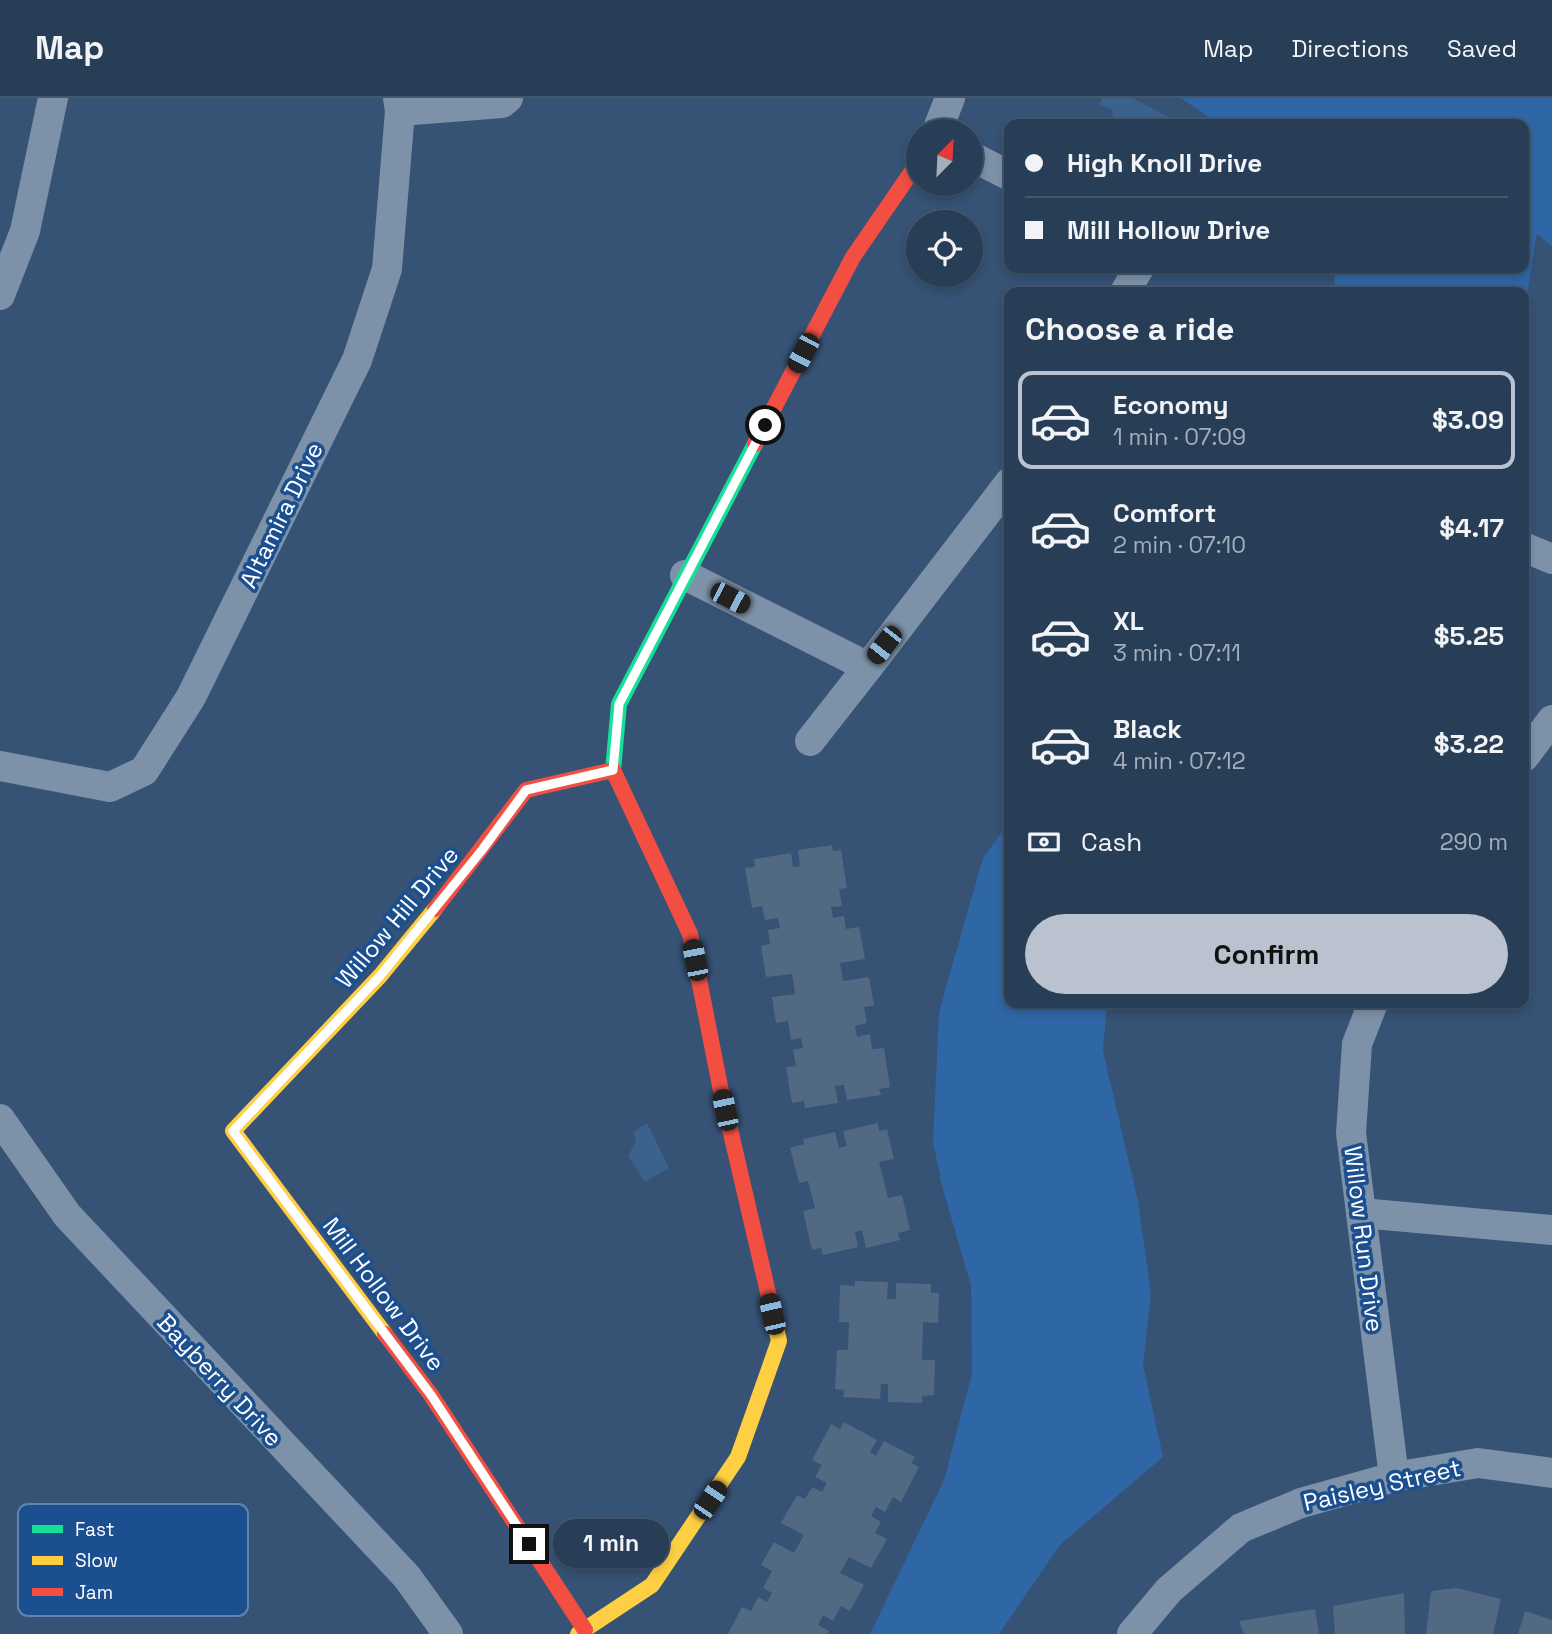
<!DOCTYPE html>
<html lang="en">
<head>
<meta charset="utf-8">
<style>
  body { margin:0; font-family:"Space Grotesk",sans-serif; background:#30455d; color:#f1f3f6; height:100vh; display:flex; flex-direction:column; font-size:26px; white-space:nowrap }
  * { box-sizing:border-box; margin:0 }
  p { font-size:23px; color:#a5aeba }
  .icon { flex:none; width:38px; height:38px; fill:none; stroke:currentColor; stroke-width:2; stroke-linecap:round; stroke-linejoin:round }
  .map { position:relative; flex:1; overflow:hidden }
  .drawer { position:absolute; left:1004px; top:189px; width:525px; height:721px; display:flex; flex-direction:column; background:#283e57; border-radius:14px; box-shadow:0 4px 10px #0003,0 0 0 2px #44576d }
  .drawer>* { flex:none }
  .hud { position:absolute; left:1004px; top:21px; width:525px; height:154px; border-radius:14px; box-shadow:0 4px 10px #0003,0 0 0 2px #44576d; display:grid; align-content:center; height:154px; padding:0 21px; background:#283e57 }
  .needle { width:46px; rotate:24deg }
  .buttons { position:absolute; left:906px; top:21px; display:grid; gap:14px }
  .buttons a { display:grid; place-items:center; width:77px; height:77px; border-radius:50%; background:#283e57; box-shadow:0 4px 10px #0003,0 0 0 2px #44576d; font-size:35px }
  .end { position:absolute; width:32px; height:32px; margin:-16px; border:9px solid #fff; background:#111; box-shadow:0 0 0 4px #111 }
  .from { border-radius:50% }
  .bubble { position:absolute; height:49px; border-radius:24px; background:#283e57; box-shadow:0 4px 10px #0003,0 0 0 2px #44576d; font-size:23px; font-weight:700; line-height:49px; text-align:center }
  .car { position:absolute; width:21px; height:42px; margin:-21px -10px; border-radius:9px; box-shadow:0 0 5px 2px #0007; background:linear-gradient(#222 24%,#8ab4d8 0 40%,#222 0 76%,#8ab4d8 0 86%,#222 0) }
  .hud b { display:flex; align-items:center; gap:24px; height:66px; font-size:26px }
  .hud b+b { border-top:2px solid #44576d }
  .hud i { width:18px; height:18px; background:#f1f3f6 }
  ul { padding:0; list-style:none }
  li { display:flex; align-items:center; gap:21px; height:98px; margin:0 14px 10px; padding:0 7px; border:4px solid transparent; border-radius:14px }
  li div { flex:1 }
  li b { display:block; font-size:26px }
  li em { font-style:normal; font-weight:700 }
  li.active { border-color:#b9c2ce }
  li>.icon { width:63px; height:63px; stroke-width:1.5 }
  h2 { padding:0 21px; font-size:32px; line-height:84px }
  .pay { display:flex; align-items:center; gap:18px; height:77px; padding:0 21px; font-size:26px }
  .pay p { margin-inline-start:auto }
  .cta { display:flex; gap:14px; margin-top:auto; padding:14px 21px }
  .cta a { flex:1; height:80px; border-radius:42px; background:#b9c2ce; color:#111; font-size:28px; font-weight:700; line-height:80px; text-align:center }
  header { display:flex; align-items:center; gap:42px; box-sizing:border-box; height:98px; padding:0 35px; background:#283e57; border-bottom:2px solid #44576d }
  header strong { font-size:33px }
  nav { display:flex; gap:38px; margin-inline-start:auto; font-size:24px }
  .map>svg:first-child { display:block }
</style>
</head>
<body>
<header>
<strong>Map</strong>
<nav><a>Map</a><a>Directions</a><a>Saved</a></nav>
</header>
<div class="map">
<svg width="1552" height="1536" viewBox="0 0 1552 1536">
  <rect width="100%" height="100%" fill="#365274"/>
  <g fill="#2f66a5">
    <polygon points="1181,0 1552,0 1552,148 1537,136 1524,215 1524,194 1335,194 1334,170 1524,170 1524,26 1218,26"/>
    <polygon points="1010,723 1010,905 1107,905 1103,953 1138,1103 1151,1196 1143,1267 1163,1359 1060,1447 999,1536 870,1536 944,1382 972,1275 971,1188 942,1088 933,1044 939,914 983,760"/>
  </g>
  <g fill="#3b618d">
    <polygon points="1102,0 1133,0 1168,19 1165,26 1114,26 1112,12 1099,6"/>
    <polygon points="647,1025 669,1070 645,1084 628,1058 636,1043 633,1034"/>
  </g>
  <g fill="#526984">
    <polygon points="832,747 833,753 841,752 847,790 839,791 842,808 831,809 833,820 844,818 846,831 859,829 865,861 840,865 843,883 869,879 874,908 864,909 867,925 855,928 857,939 870,936 872,951 884,950 890,989 879,991 881,997 847,1002 844,987 835,988 838,1005 805,1010 804,1003 792,1005 786,969 796,968 793,952 803,950 801,940 791,942 788,923 776,925 772,899 795,896 792,876 766,879 761,848 770,846 768,832 780,830 778,820 765,822 762,808 752,810 745,770 755,769 754,761 791,755 793,769 800,768 798,752"/>
    <polygon points="878,1025 879,1033 887,1031 894,1061 879,1064 888,1100 902,1097 910,1132 898,1135 900,1142 866,1150 862,1132 855,1134 858,1149 823,1157 821,1150 812,1152 803,1113 815,1110 808,1083 799,1085 790,1050 804,1046 803,1041 835,1034 839,1050 847,1048 843,1033"/>
    <polygon points="855,1183 888,1184 887,1201 896,1201 896,1185 931,1186 931,1195 939,1195 938,1225 923,1224 922,1262 935,1262 934,1297 922,1298 922,1305 888,1304 888,1286 881,1286 880,1301 843,1299 844,1292 835,1291 837,1252 848,1252 849,1224 839,1224 840,1187 855,1188"/>
    <polygon points="844,1324 877,1342 870,1354 876,1358 884,1343 915,1359 911,1365 919,1369 901,1404 893,1399 885,1414 876,1409 871,1418 881,1424 875,1435 887,1441 871,1470 849,1459 840,1475 864,1487 850,1513 841,1508 833,1523 823,1517 818,1527 829,1533 828,1536 728,1536 742,1509 751,1513 758,1499 767,1504 772,1495 763,1490 772,1473 761,1467 774,1444 794,1455 804,1437 781,1425 797,1397 805,1401 812,1389 822,1394 827,1385 815,1379 822,1367 812,1362 831,1326 840,1331"/>
    <polygon points="1457,1490 1501,1501 1493,1536 1426,1536 1431,1493"/>
    <polygon points="1404,1495 1405,1536 1335,1536 1333,1508"/>
    <polygon points="1315,1511 1319,1536 1244,1536 1239,1523"/>
    <polygon points="1525,1513 1552,1522 1552,1536 1518,1536"/>
  </g>
  <g fill="none" stroke-linecap="round" stroke-linejoin="round">
    <g stroke="#7d92a8" stroke-width="30">
      <polyline points="400,13 502,5 508,0"/>
      <polyline points="937,33 950,0"/>
      <polyline points="971,58 1010,78"/>
      <polyline points="1125,194 1139,170"/>
      <polyline points="0,197 25,133 53,0"/>
      <polyline points="1526,450 1552,461"/>
      <polyline points="685,477 868,569 1010,384"/>
      <polyline points="810,643 868,569"/>
      <polyline points="1524,659 1552,622"/>
      <polyline points="0,668 110,689 144,673 191,599 357,262 387,171 400,13 398,0"/>
      <polyline points="1373,905 1357,946 1351,1035 1394,1379"/>
      <polyline points="0,1021 67,1117 407,1479 448,1536"/>
      <polyline points="1361,1115 1552,1132"/>
      <polyline points="1132,1536 1169,1492 1241,1430 1301,1405 1394,1379 1478,1365 1552,1375"/>
    </g>
    <polyline stroke="#16e098" stroke-width="16" points="613,672 619,606 755,346"/>
    <g stroke="#ffcf43" stroke-width="16">
      <polyline points="385,1236 233,1033 380,878 435,811"/>
      <polyline points="578,1536 652,1487 738,1359 779,1243 770,1203"/>
    </g>
    <g stroke="#f24e42" stroke-width="16">
      <polyline points="755,346 853,159 919,63"/>
      <polyline points="613,672 690,836 720,988 770,1203"/>
      <polyline points="435,811 526,692 613,672"/>
      <polyline points="385,1236 431,1297 585,1532"/>
    </g>
  </g>
  <g fill="none" stroke-linecap="round" stroke-linejoin="round">
    <polyline stroke="#fff" stroke-width="9" points="529,1446 431,1297 233,1033 380,878 482,752 526,692 613,672 619,606 765,327"/>
  </g>
  <g text-anchor="middle" dominant-baseline="central" stroke-width="7" stroke-linejoin="round" paint-order="stroke">
    <g font-size="24" fill="#fff" stroke="#1b4f8f">
      <text transform="translate(281 417) rotate(-64)">Altamira Drive</text>
      <text transform="translate(397 819) rotate(-50)">Willow Hill Drive</text>
      <text transform="translate(1364 1141) rotate(83)">Willow Run Drive</text>
      <text transform="translate(384 1196) rotate(53)">Mill Hollow Drive</text>
      <text transform="translate(220 1282) rotate(47)">Bayberry Drive</text>
      <text transform="translate(1382 1387) rotate(-13)">Paisley Street</text>
    </g>
  </g>
  <rect x="18" y="1406" width="230" height="112" rx="10" fill="#1b4f8f" stroke="#5f84b1" stroke-width="2"/>
  <rect x="32" y="1427" width="31" height="8" fill="#16e098"/>
  <rect x="32" y="1458" width="31" height="9" fill="#ffcf43"/>
  <rect x="32" y="1490" width="31" height="8" fill="#f24e42"/>
  <g font-size="19" fill="#fff">
    <text x="75" y="1438">Fast</text>
    <text x="75" y="1469">Slow</text>
    <text x="75" y="1501">Jam</text>
  </g>
</svg>
<div class="buttons">
<a><svg class="needle" viewBox="-14 -14 28 28"><path d="M0-13l5 13h-10z" fill="#e53935"/><path d="M0 13l5-13h-10z" fill="#a5aeba"/></svg></a>
<a><svg class="icon" aria-label="locate" viewBox="0 0 24 24"><circle cx="12" cy="12" r="6"/><path d="M12 2v4M12 18v4M2 12h4M18 12h4"/></svg></a>
</div>
<i class="end from" style="left:765px;top:327px"></i>
<i class="end" style="left:529px;top:1446px"></i>
<div class="bubble" style="left:553px;top:1421px;width:116px">1 min</div>
<i class="car" style="left:803px;top:255px;rotate:208deg"></i>
<i class="car" style="left:730px;top:500px;rotate:117deg"></i>
<i class="car" style="left:884px;top:547px;rotate:218deg"></i>
<i class="car" style="left:695px;top:862px;rotate:349deg"></i>
<i class="car" style="left:725px;top:1012px;rotate:348deg"></i>
<i class="car" style="left:772px;top:1216px;rotate:347deg"></i>
<i class="car" style="left:710px;top:1402px;rotate:34deg"></i>
<div class="hud">
<b><i class="from"></i>High Knoll Drive</b>
<b><i></i>Mill Hollow Drive</b>
</div>
<section class="drawer">
<h2>Choose a ride</h2>
<ul>
<li class="active"><svg class="icon" aria-label="car" viewBox="0 0 24 24"><path d="M5 17H2v-5l4-1 3-4h7l3 4 3 1v5h-3M9 17h6M6 11h13"/><circle cx="7" cy="17" r="2"/><circle cx="17" cy="17" r="2"/></svg><div><b>Economy</b><p>1 min · 07:09</p></div><em>$3.09</em></li>
<li><svg class="icon" aria-label="car" viewBox="0 0 24 24"><path d="M5 17H2v-5l4-1 3-4h7l3 4 3 1v5h-3M9 17h6M6 11h13"/><circle cx="7" cy="17" r="2"/><circle cx="17" cy="17" r="2"/></svg><div><b>Comfort</b><p>2 min · 07:10</p></div><em>$4.17</em></li>
<li><svg class="icon" aria-label="car" viewBox="0 0 24 24"><path d="M5 17H2v-5l4-1 3-4h7l3 4 3 1v5h-3M9 17h6M6 11h13"/><circle cx="7" cy="17" r="2"/><circle cx="17" cy="17" r="2"/></svg><div><b>XL</b><p>3 min · 07:11</p></div><em>$5.25</em></li>
<li><svg class="icon" aria-label="car" viewBox="0 0 24 24"><path d="M5 17H2v-5l4-1 3-4h7l3 4 3 1v5h-3M9 17h6M6 11h13"/><circle cx="7" cy="17" r="2"/><circle cx="17" cy="17" r="2"/></svg><div><b>Black</b><p>4 min · 07:12</p></div><em>$3.22</em></li>
</ul>
<div class="pay"><svg class="icon" aria-label="cash" viewBox="0 0 24 24"><path d="M3 7h18v10H3z"/><circle cx="12" cy="12" r="2"/></svg>Cash<p>290 m</p></div>
<div class="cta"><a>Confirm</a></div>
</section>
</div>
</body>
</html>
